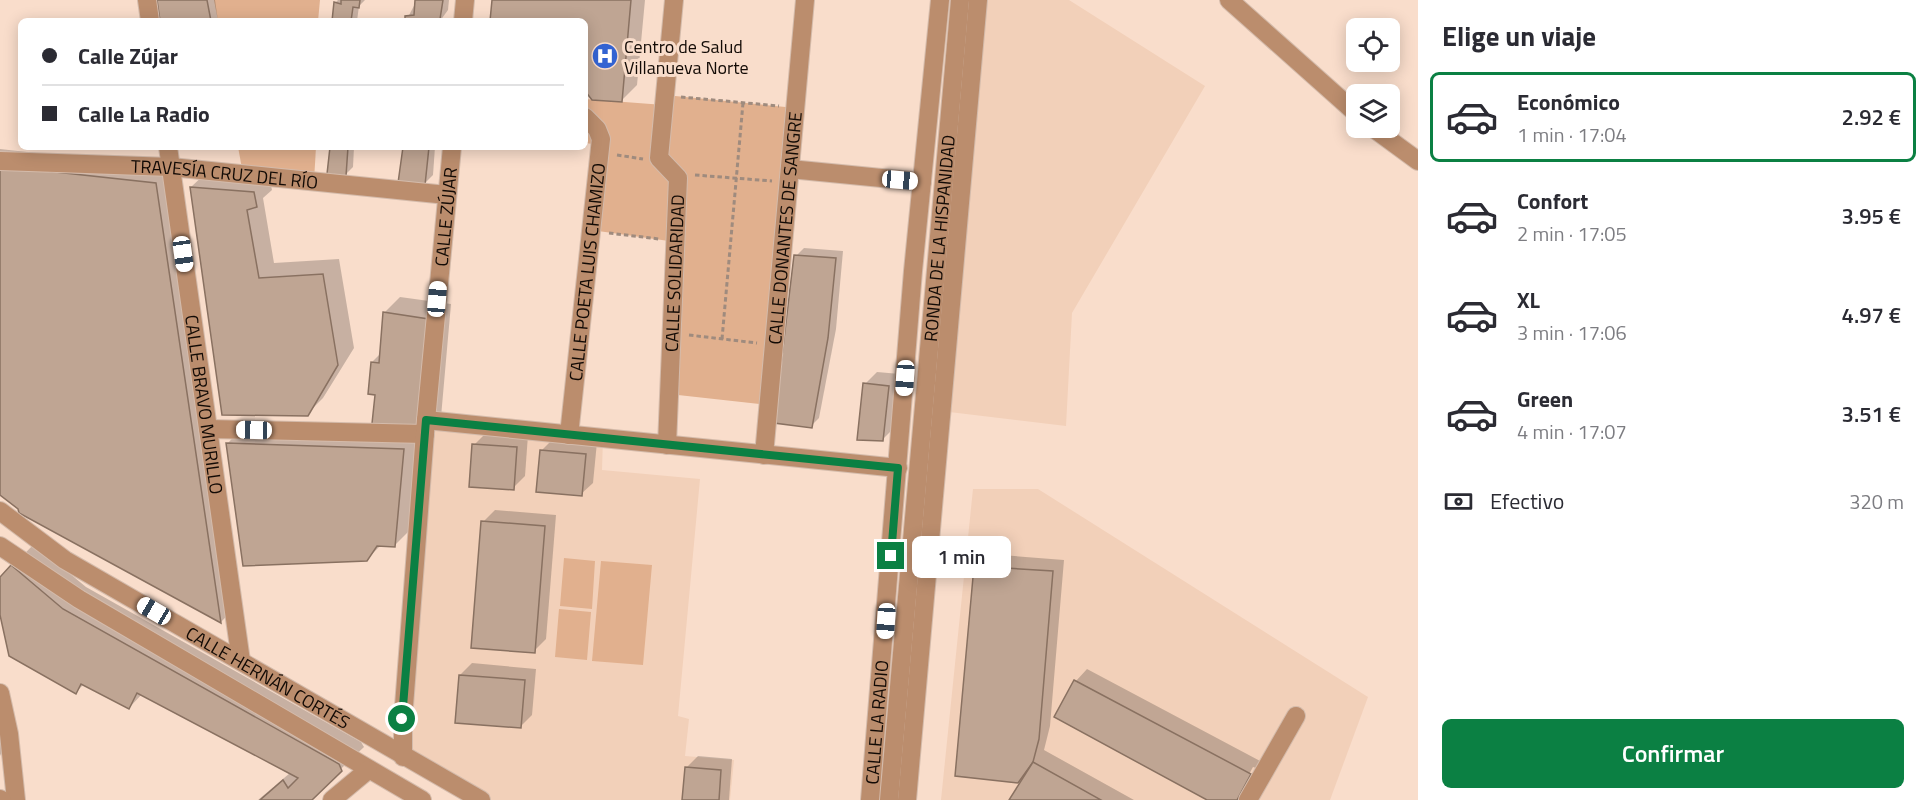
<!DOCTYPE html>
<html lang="es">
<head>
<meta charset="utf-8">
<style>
  body { margin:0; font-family:"Titillium Web",sans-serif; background:#f7f7f7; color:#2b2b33; height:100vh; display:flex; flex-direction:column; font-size:22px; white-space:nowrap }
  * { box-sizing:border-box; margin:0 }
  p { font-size:20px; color:#7c7c81 }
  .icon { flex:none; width:33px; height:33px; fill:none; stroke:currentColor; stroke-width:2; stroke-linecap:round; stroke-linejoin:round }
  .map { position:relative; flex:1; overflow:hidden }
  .panel { display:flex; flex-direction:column; background:#fff; width:510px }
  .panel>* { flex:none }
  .guide { position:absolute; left:18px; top:18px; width:570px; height:132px; border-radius:9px; box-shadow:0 3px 15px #0003; display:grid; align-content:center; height:132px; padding:0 24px; background:#fff }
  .fabs { position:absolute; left:1346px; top:18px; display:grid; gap:12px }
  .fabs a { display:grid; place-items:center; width:54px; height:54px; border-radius:9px; background:#fff; box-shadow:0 3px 15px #0003; font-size:30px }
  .end { position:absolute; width:27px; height:27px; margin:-14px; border:8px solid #0b8043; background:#fff; box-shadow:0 0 0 3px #fff }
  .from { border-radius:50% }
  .bubble { position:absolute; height:42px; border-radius:9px; background:#fff; box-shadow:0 3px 15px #0003; font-size:20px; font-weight:600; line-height:42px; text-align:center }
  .car { position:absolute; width:18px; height:36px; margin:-18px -9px; border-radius:8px; box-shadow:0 0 4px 2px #0007; background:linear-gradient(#fff 24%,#345 0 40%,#fff 0 76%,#345 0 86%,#fff 0) }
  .guide b { display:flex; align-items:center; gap:21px; height:57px; font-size:22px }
  .guide b+b { border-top:2px solid #e1e1e2 }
  .guide i { width:15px; height:15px; background:#2b2b33 }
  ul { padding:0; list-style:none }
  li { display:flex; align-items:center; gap:18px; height:90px; margin:0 12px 9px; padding:0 12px; border:3px solid transparent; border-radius:9px }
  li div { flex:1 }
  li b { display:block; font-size:22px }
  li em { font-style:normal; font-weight:600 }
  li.active { border-color:#0b8043 }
  li>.icon { width:54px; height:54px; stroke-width:1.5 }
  h2 { padding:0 24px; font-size:27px; line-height:72px }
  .pay { display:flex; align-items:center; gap:15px; height:66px; padding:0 24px; font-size:22px }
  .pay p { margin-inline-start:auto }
  .primary-button { display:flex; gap:12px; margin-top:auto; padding:12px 24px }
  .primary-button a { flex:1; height:69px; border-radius:9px; background:#0b8043; color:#fff; font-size:24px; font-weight:600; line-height:69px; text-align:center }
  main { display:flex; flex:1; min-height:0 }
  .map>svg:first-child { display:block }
</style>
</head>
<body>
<main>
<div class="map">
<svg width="1418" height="800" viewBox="0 0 1418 800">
  <rect width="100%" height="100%" fill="#f9ddcb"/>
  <g fill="#f2d0b9">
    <polygon points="978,0 1069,0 1205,86 1072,313 1066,426 941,411"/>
    <polygon points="426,420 603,438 602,470 700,479 678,716 689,719 685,756 734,760 730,800 481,800 403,757"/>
    <polygon points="973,489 1038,489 1368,697 1330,800 941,800"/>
  </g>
  <g fill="#e1b08e">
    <polygon points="214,0 320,0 318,21 218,21"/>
    <polygon points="665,95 796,108 769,405 669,394 676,242 591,230 600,145 585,143 585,99 664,105"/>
    <polygon points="238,147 316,147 314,181 243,174"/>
    <polygon points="564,558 595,561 592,609 560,606"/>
    <polygon points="601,561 652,565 643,665 592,661"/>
    <polygon points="559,609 591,612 587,660 555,657"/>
  </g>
  <g fill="#0003" fill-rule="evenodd">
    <polygon points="159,0 215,0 218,21 161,21"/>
    <polygon points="338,0 365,0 359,6 357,21 334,21 335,3"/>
    <polygon points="417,0 449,0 448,10 440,21 406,21"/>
    <polygon points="494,0 645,0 637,85 621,101 585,89 585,21 492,21"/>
    <polygon points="331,147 354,147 353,167 345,175"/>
    <polygon points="404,147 435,147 433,175 425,183"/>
    <polygon points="0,149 171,168 236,606 221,622 19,508 0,491"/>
    <polygon points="207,172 269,177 272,190 263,198 274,263 339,259 354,348 323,398 307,414 191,187"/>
    <polygon points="804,248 843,251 836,329 819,418 811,426 796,256"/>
    <polygon points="400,297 451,304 441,417 425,433 410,530 394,546 381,545 367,559 228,443 243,427 373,432 376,394 372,362 381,353 384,313"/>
    <polygon points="877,372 900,374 895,427 883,439 865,384"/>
    <polygon points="486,433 528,435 525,476 513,488 474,445"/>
    <polygon points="553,439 597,442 593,483 581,494 541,451"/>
    <polygon points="495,510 556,515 546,639 534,651 483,522"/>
    <polygon points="34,544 86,587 361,742 364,747 308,800 258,800 290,773 142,694 129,708 84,684 75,693 0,608 0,579"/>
    <polygon points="988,554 1064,560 1050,726 1044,750 1134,800 1011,800 1020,782 957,774 976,566"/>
    <polygon points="472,663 536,669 532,715 520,727 460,675"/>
    <path d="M1087 669 1262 762 1241 800H1211L1056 717 1076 681ZM1253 767 1256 768 1239 798H1236Z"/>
    <polygon points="13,726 0,756 0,727"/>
    <polygon points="698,756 732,759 729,800 684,800 686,768"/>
  </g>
  <g fill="#bfa593" stroke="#897161" stroke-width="1.5">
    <polygon points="157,0 207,0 211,21 160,21"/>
    <polygon points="341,0 360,0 359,8 353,7 351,21 332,21 334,2 341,4"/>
    <polygon points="415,0 443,0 440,19 405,21 405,16 414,15"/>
    <polygon points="492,0 631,0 622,102 592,100 585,91 585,21 490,21"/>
    <polygon points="330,147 348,147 346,176 327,174"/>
    <polygon points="403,147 429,147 425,185 398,183"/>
    <polygon points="0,166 156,183 221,623 19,513 18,509 0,495"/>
    <polygon points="190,187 254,192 257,207 247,210 259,278 323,274 338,365 308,416 222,415"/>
    <polygon points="794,255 836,258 828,338 812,428 774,423"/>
    <polygon points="383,312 435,320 425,434 371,433 375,395 368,394 371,362 379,363"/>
    <polygon points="863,383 889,386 883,441 857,440"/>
    <polygon points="226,443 404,449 395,547 377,546 367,561 243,566"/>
    <polygon points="472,444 517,447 514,490 469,487"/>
    <polygon points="540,450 586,454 582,496 536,492"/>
    <polygon points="481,521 545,526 535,653 471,648"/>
    <polygon points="11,565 63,609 339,764 342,771 312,800 260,800 283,780 288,788 298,778 137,693 129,709 81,684 76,694 9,656 0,615 0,577"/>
    <polygon points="974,566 1053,571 1039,739 1033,762 1018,783 955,776"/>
    <polygon points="459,675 525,680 521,728 455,723"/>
    <polygon points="1074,680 1251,774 1237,800 1207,800 1054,717"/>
    <polygon points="1033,762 1101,800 1009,800"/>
    <polygon points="685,767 721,770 719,800 682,800"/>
  </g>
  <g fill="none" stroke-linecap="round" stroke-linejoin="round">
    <defs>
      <g id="minor">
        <polyline points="147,0 150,21"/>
        <polyline points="1229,0 1356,113"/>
        <polyline points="463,21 465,0"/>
        <polyline points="1373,128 1418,161"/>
        <path id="s1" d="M168 147 241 661"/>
        <path id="s2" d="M0 161 171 167 447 195"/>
        <polyline points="790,169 922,182"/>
        <polyline points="426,420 898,468"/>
        <polyline points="208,429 425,434"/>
        <path id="s3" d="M569 435 601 139 597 129 585 117"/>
        <path id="s4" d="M667 445 678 178 659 158 674 0"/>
        <path id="s5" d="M764 455 805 0"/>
        <path id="s6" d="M0 511 65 560 481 800"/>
        <polyline points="0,546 79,599 422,800"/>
        <polyline points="0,693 9,734 16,800"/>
        <path id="s7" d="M403 757V719L426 420 452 147"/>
        <polyline points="0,799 2,800"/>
        <polyline points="332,800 368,770"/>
        <path id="s8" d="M870 800 913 271 940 0"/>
        <path id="s9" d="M889 800 960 0"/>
        <polyline points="907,800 978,0"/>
        <polyline points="1248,800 1296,716"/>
      </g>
    </defs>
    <use href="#minor" stroke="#d4bbab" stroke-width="20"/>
    <g stroke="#9f8b7e" stroke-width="3" stroke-dasharray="4.5 3" stroke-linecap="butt">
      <polyline points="681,97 779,106"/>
      <polyline points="617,155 643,159"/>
      <polyline points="695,175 772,181"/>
      <polyline points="609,233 659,239"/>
      <polyline points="689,335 757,343"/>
      <polyline points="722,339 743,103"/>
    </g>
    <use href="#minor" stroke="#bb8d6d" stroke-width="18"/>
  </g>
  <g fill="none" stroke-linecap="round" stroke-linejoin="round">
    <polyline stroke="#0b8043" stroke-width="8" points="402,719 426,420 898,468 891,556"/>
  </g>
  <defs>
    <symbol id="hospital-disc" viewBox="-11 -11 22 22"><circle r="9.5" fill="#3363d2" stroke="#f9ddcb"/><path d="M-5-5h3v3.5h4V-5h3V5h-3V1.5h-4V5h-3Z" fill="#fff"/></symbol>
  </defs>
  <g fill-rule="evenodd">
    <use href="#hospital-disc" x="590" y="41" width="30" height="30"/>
  </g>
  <g text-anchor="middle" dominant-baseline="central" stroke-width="6" stroke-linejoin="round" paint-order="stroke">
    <g font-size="18" fill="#120a05" stroke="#f9ddcb" text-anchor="start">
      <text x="624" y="46">Centro de Salud<tspan x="624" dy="21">Villanueva Norte</tspan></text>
    </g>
    <g font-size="18" fill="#120a05" stroke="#f9ddcb">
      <text stroke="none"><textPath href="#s2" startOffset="225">TRAVESÍA CRUZ DEL RÍO</textPath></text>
      <text stroke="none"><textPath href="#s7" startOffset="542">CALLE ZÚJAR</textPath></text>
      <text stroke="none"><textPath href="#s5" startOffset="228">CALLE DONANTES DE SANGRE</textPath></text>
      <text stroke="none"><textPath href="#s9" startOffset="564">RONDA DE LA HISPANIDAD</textPath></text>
      <text stroke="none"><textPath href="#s4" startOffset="172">CALLE SOLIDARIDAD</textPath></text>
      <text stroke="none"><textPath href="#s3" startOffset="164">CALLE POETA LUIS CHAMIZO</textPath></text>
      <text stroke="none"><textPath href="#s1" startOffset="260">CALLE BRAVO MURILLO</textPath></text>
      <text stroke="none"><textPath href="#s6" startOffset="316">CALLE HERNÁN CORTÉS</textPath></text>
      <text stroke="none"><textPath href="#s8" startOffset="78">CALLE LA RADIO</textPath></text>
    </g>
  </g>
</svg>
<div class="fabs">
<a><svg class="icon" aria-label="locate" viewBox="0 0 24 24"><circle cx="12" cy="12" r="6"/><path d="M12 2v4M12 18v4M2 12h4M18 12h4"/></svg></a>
<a><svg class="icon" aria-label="layers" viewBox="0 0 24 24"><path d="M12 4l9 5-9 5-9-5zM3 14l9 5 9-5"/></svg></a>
</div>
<i class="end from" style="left:402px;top:719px"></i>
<i class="end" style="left:891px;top:556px"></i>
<div class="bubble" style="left:912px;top:536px;width:99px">1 min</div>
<i class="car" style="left:900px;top:180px;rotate:95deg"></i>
<i class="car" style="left:183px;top:254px;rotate:172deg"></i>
<i class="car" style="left:437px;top:299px;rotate:5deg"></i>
<i class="car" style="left:905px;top:378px;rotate:184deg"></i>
<i class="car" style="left:254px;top:430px;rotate:271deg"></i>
<i class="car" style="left:154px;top:611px;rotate:300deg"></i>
<i class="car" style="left:886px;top:621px;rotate:184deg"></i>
<div class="guide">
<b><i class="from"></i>Calle Zújar</b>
<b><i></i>Calle La Radio</b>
</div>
</div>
<section class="panel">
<h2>Elige un viaje</h2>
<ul>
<li class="active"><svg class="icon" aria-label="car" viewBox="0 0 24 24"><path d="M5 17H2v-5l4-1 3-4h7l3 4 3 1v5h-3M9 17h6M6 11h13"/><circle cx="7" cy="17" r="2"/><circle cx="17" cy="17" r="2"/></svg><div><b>Económico</b><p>1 min · 17:04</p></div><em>2.92 €</em></li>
<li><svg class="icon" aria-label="car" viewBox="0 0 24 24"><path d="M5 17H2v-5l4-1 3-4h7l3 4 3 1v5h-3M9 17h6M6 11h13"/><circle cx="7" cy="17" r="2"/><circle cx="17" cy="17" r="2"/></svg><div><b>Confort</b><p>2 min · 17:05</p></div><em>3.95 €</em></li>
<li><svg class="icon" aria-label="car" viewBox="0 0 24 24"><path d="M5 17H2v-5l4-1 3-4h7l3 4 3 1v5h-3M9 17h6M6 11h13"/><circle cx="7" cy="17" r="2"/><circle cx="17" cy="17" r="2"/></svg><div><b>XL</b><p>3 min · 17:06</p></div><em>4.97 €</em></li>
<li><svg class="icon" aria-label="car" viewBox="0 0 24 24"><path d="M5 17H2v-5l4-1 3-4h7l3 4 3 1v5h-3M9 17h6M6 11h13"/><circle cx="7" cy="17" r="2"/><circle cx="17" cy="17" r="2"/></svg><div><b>Green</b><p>4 min · 17:07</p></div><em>3.51 €</em></li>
</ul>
<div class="pay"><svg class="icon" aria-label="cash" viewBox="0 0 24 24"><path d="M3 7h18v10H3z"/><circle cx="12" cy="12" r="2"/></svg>Efectivo<p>320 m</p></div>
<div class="primary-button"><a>Confirmar</a></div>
</section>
</main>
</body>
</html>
